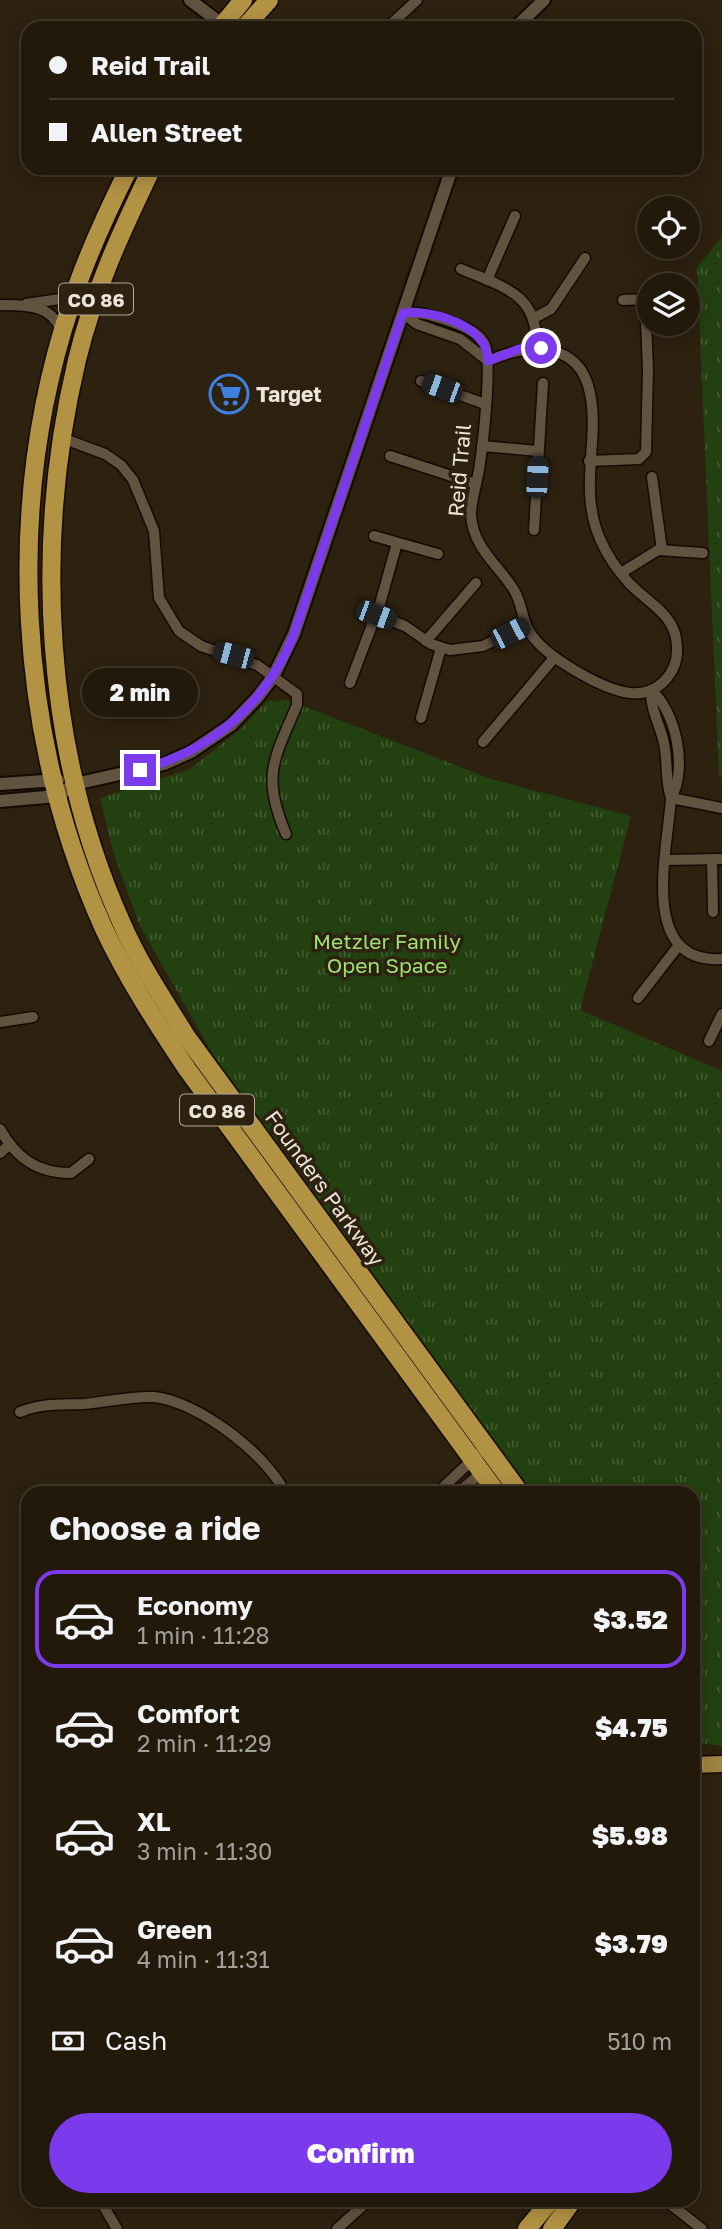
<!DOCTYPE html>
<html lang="en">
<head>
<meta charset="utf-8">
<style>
  body { margin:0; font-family:"Golos Text",sans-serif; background:#2e2619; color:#f1f3f6; height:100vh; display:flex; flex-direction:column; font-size:26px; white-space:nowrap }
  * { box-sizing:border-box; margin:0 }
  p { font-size:23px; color:#a2a09d }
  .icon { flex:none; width:38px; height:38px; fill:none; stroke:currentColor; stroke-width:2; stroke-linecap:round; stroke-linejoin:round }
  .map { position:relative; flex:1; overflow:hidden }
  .sheet { position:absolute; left:21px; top:1486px; width:679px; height:721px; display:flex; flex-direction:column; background:#22190b; border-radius:21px; box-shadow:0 4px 18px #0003,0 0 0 2px #3f382c }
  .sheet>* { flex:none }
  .guide { position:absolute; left:21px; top:21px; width:681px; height:154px; border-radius:21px; box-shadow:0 4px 18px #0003,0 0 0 2px #3f382c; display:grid; align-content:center; height:154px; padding:0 28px; background:#22190b }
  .controls { position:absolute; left:637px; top:196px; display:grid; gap:14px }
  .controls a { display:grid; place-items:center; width:63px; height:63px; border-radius:50%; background:#22190b; box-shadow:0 4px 18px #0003,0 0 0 2px #3f382c; font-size:35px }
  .end { position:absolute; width:32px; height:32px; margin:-16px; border:9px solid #7c3aed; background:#fff; box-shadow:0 0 0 4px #fff }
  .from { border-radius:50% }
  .bubble { position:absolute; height:49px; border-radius:24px; background:#22190b; box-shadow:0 4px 18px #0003,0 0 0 2px #3f382c; font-size:23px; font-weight:800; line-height:49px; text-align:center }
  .car { position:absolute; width:21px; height:42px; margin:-21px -10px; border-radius:9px; box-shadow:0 0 5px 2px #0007; background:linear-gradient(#222 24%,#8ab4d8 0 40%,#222 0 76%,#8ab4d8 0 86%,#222 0) }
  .guide b { display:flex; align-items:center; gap:24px; height:66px; font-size:26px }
  .guide b+b { border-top:2px solid #3f382c }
  .guide i { width:18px; height:18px; background:#f1f3f6 }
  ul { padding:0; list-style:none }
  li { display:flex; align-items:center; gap:21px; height:98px; margin:0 14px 10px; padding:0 14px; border:4px solid transparent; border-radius:21px }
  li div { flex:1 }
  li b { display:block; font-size:26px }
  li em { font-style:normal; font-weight:800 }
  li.active { border-color:#7c3aed }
  li>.icon { width:63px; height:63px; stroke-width:1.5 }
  h2 { padding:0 28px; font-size:32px; line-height:84px }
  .pay { display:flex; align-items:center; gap:18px; height:77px; padding:0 28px; font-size:26px }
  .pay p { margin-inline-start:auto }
  .cta { display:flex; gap:14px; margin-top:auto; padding:14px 28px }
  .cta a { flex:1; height:80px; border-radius:42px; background:#7c3aed; color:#fff; font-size:28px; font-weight:800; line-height:80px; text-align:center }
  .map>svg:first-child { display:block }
</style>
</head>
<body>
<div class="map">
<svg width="722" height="2229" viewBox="0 0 722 2229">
  <defs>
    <pattern id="park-tufts" width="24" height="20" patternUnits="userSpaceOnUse" patternTransform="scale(1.75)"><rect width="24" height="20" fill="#234010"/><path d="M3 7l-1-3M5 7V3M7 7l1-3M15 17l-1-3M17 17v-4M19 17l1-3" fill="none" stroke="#435b32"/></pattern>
  </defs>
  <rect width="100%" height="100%" fill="#2d210f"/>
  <g fill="url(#park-tufts)">
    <polygon points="722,237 722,777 719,776 697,267"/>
    <polygon points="288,700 491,779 631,816 580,1010 722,1071 722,1746 693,1742 693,1493 533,1493 215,1058 140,926 114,855 100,798 190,769 241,729 267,701"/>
  </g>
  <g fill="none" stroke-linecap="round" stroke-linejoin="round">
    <defs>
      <g id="minor">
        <polyline points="387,28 417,0"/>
        <path d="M461 269C503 287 539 294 536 347"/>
        <polyline points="487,280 515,216"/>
        <polyline points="623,300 649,299"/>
        <polyline points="26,304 60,299 75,292"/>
        <path d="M0 305C25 305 52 304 61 331"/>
        <path d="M403 313C419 311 434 316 449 321 462 326 477 331 484 343 493 358 483 443 480 463 478 481 471 498 471 515 473 547 496 563 512 587 522 600 521 617 529 631 543 656 603 690 630 693 657 696 678 674 677 648 677 615 649 604 629 583 617 570 607 555 600 539 578 488 600 441 590 393 579 339 526 344 488 361"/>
        <polyline points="403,313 417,324 460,339 488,361"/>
        <polyline points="534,318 551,309 585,258"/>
        <polyline points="421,381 485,404"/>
        <path d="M62 438 105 454 121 465 133 480 154 531 159 598 179 631 201 646 257 665 297 694V705C274 759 261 776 286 834"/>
        <polyline points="482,446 538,451"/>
        <polyline points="390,456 476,484"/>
        <polyline points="589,461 639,459 646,452 648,369 645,299"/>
        <polyline points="652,477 662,550"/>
        <polyline points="534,530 543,383"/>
        <polyline points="374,536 438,554"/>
        <polyline points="621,573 658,550 703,553"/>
        <polyline points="376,615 405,626 431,644 450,650 483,646 526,625"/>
        <polyline points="426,641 476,583"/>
        <polyline points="350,683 380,604 397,543"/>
        <path d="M651 690C650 709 660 725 664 743 668 762 665 780 671 798 668 849 637 964 722 959"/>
        <path d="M651 690C676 711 688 769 671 798"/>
        <polyline points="421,718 441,648"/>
        <polyline points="483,742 554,658"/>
        <polyline points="671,798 722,808"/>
        <polyline points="712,859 713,912"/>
        <polyline points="667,860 722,859"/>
        <polyline points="638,998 679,945"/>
        <polyline points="0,1022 33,1017"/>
        <polyline points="709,1041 722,1014"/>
        <path d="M0 1129C16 1158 37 1173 71 1173L89 1159"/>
        <polyline points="0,1153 9,1145"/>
        <path d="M20 1412C42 1403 61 1405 84 1404 107 1402 130 1396 154 1397 197 1401 267 1454 285 1493"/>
        <polyline points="437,1493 487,1446"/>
        <polyline points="458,1493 484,1470"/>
        <polyline points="100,2200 117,2229"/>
        <polyline points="665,2200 702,2229"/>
        <polyline points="337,2229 369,2200"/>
      </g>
      <g id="tertiary">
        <polyline points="190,0 227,28"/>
        <polyline points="515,28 544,0"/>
        <polyline points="0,784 58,780"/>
        <polyline points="0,801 57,796 75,784 164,764 191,752 231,725 257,698 273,677 294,634 452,168"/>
      </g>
      <polyline id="primary" points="693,1765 722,1764"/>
      <g id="trunk">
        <polyline points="220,28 243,0"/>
        <polyline points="244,28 269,0"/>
        <path d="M129 168C107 212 86 257 71 304 4 505 17 736 104 929 127 978 157 1024 187 1069L497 1493"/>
        <path d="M152 168C122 230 93 293 77 360 33 545 44 752 123 926 140 965 164 1000 186 1036L520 1493"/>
        <polyline points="693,1764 695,1765"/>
        <polyline points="527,2229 551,2200"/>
        <polyline points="552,2229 573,2200"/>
      </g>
    </defs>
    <use href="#minor" stroke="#150a00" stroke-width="13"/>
    <use href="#tertiary" stroke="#150a00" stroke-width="16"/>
    <use href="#primary" stroke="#150a00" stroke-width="19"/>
    <use href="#trunk" stroke="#150a00" stroke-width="21"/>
    <use href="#minor" stroke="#615340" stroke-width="10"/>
    <use href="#tertiary" stroke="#615340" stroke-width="12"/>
    <use href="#primary" stroke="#9e8242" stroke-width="16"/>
    <use href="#trunk" stroke="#b29243" stroke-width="18"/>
  </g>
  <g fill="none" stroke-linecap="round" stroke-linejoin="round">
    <path stroke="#7c3aed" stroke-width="9" d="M140 770C213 750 266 704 294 634L403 313C432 309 489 326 488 361L519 349 541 348"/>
  </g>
  <defs>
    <symbol id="supermarket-ring" viewBox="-11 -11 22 22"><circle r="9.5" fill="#2d210f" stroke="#3f7fe0" stroke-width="1.5"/><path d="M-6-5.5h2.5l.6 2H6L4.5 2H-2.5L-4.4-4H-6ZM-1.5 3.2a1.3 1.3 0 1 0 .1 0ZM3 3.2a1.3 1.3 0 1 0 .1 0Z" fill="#3f7fe0"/></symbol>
  </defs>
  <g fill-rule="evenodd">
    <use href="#supermarket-ring" x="207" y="372" width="44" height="44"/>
  </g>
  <g text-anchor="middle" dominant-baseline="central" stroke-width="7" stroke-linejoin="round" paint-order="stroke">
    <g fill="#2d210f" stroke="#b4aa9d" stroke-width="2">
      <rect x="59" y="283.5" width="74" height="31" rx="5"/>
      <rect x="180" y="1094.5" width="74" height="31" rx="5"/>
    </g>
    <g font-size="19" font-weight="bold" fill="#eee5da">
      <text x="96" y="299">CO 86</text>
      <text x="217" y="1110">CO 86</text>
    </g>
    <g font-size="21" font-weight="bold" fill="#eee5da" stroke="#2d210f" text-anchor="start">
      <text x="256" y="394">Target</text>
    </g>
    <g font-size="21" fill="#eee5da" stroke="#2d210f">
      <text transform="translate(459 470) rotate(-85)">Reid Trail</text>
      <text transform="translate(325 1188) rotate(54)">Founders Parkway</text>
    </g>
    <g font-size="21" fill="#9ce173" stroke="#2d210f">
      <text x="387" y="941">Metzler Family<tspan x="387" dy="24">Open Space</tspan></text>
    </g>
  </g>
</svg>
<div class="controls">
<a><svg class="icon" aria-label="locate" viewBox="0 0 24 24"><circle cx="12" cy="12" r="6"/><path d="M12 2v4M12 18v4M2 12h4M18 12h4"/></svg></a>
<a><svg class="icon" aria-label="layers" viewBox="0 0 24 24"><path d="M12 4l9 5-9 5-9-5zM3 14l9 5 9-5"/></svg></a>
</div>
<i class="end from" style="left:541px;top:348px"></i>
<i class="end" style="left:140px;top:770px"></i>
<div class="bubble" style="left:82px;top:668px;width:116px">2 min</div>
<i class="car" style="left:442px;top:388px;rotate:290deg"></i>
<i class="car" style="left:537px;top:477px;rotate:3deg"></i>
<i class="car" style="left:376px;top:615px;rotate:110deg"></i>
<i class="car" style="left:510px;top:633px;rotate:63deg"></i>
<i class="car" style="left:233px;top:655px;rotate:285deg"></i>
<div class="guide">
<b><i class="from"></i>Reid Trail</b>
<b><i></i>Allen Street</b>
</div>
<section class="sheet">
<h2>Choose a ride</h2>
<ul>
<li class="active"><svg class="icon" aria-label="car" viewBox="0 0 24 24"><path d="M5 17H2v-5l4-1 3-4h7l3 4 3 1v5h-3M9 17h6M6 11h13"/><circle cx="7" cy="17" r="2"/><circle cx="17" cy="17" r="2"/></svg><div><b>Economy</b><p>1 min · 11:28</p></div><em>$3.52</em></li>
<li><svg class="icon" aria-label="car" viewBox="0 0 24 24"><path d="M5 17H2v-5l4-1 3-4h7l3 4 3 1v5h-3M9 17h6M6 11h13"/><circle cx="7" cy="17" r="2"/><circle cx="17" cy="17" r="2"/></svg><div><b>Comfort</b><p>2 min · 11:29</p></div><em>$4.75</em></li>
<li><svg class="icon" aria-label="car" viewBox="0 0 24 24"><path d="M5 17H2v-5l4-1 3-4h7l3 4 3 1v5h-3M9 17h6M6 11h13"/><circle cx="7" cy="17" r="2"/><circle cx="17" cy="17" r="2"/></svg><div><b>XL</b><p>3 min · 11:30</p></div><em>$5.98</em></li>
<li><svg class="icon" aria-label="car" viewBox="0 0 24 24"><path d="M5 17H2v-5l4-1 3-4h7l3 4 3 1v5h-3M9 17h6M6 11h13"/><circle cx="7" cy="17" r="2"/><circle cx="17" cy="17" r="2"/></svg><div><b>Green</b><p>4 min · 11:31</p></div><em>$3.79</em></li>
</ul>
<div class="pay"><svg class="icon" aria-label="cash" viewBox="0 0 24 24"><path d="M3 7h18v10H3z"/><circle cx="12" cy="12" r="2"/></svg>Cash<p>510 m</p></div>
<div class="cta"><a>Confirm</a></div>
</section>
</div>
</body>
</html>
